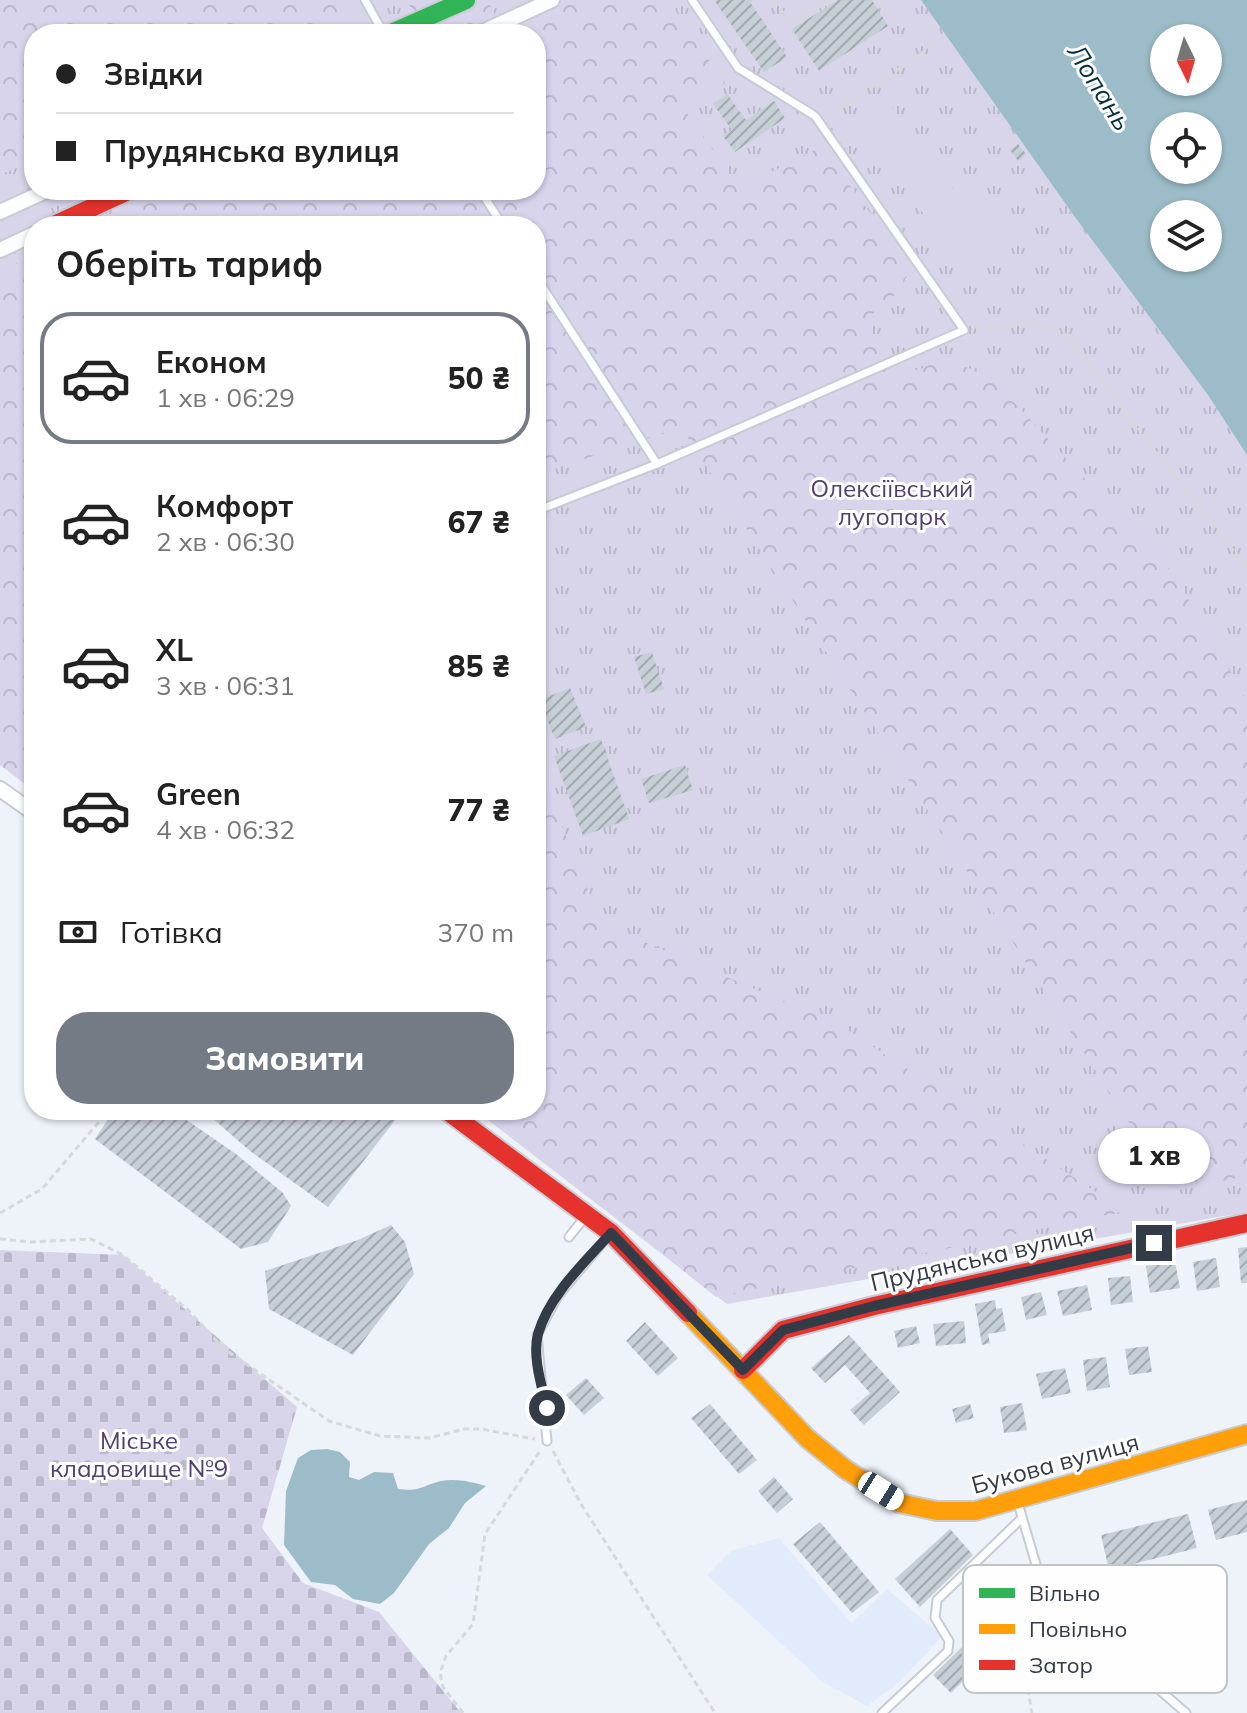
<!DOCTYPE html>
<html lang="uk">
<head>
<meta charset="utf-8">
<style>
  body { margin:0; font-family:Mulish,sans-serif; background:#f6f6f6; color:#222; height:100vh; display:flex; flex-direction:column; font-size:30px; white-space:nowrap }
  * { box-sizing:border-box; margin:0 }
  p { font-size:26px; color:#767676 }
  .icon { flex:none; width:44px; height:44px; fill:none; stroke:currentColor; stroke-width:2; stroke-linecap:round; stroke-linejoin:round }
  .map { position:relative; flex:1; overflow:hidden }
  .sheet { position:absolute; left:24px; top:216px; width:522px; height:904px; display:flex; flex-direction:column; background:#fff; border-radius:32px; box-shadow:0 2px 6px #0004 }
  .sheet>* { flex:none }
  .hud { position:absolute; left:24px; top:24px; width:522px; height:176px; border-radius:32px; box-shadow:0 2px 6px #0004; display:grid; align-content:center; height:176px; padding:0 32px; background:#fff }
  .needle { width:52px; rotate:175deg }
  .fabs { position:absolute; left:1150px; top:24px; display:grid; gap:16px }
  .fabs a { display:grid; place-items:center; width:72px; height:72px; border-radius:50%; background:#fff; box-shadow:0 2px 6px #0004; font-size:40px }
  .end { position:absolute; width:36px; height:36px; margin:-18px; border:10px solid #333b47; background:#fff; box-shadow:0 0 0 4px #fff }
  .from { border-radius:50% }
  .bubble { position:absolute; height:56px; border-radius:28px; background:#fff; box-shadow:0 2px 6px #0004; font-size:26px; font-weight:800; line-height:56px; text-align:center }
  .car { position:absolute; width:24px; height:48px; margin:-24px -12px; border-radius:10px; box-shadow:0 0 6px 2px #0007; background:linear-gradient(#fff 24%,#345 0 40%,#fff 0 76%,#345 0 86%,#fff 0) }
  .hud b { display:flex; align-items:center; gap:28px; height:76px; font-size:30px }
  .hud b+b { border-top:2px solid #e0e0e0 }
  .hud i { width:20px; height:20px; background:#222 }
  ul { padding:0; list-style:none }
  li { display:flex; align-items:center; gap:24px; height:132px; margin:0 16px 12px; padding:0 16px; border:4px solid transparent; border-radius:32px }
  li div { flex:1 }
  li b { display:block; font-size:30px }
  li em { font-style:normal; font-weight:800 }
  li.active { border-color:#747b85 }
  li>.icon { width:72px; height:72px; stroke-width:1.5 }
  h2 { padding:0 32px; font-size:36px; line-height:96px }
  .pay { display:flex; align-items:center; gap:20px; height:88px; padding:0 32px; font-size:30px }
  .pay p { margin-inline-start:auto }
  .primary-button { display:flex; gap:16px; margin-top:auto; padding:16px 32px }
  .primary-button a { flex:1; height:92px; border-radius:32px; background:#747b85; color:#fff; font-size:32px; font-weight:800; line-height:92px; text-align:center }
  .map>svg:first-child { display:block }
</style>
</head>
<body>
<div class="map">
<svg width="1247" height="1713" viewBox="0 0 1247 1713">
  <defs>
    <pattern id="grass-tufts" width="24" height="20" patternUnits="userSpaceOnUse" patternTransform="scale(2)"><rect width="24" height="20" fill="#d8d5ea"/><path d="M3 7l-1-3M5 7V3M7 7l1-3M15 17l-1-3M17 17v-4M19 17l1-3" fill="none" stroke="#bab8ca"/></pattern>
    <pattern id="forest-crowns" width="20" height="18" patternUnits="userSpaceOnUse" patternTransform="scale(2)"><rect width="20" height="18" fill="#d8d4ec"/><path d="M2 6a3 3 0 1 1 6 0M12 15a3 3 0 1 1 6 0" fill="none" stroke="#bab7cc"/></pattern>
    <pattern id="cemetery-stones" width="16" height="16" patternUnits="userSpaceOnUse" patternTransform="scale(2)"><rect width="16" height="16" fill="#d8d5ea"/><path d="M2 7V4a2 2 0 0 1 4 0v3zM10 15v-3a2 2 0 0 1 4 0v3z" fill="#bab8ca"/></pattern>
    <pattern id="building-hatch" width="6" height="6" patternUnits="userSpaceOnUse" patternTransform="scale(2)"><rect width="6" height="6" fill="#c7cfd6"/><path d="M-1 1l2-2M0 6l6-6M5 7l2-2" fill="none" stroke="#a2a9af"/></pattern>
  </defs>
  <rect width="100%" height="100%" fill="#eef2f9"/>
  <polygon fill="#e1ebfb" points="779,1538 851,1623 887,1589 942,1636 903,1679 867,1706 823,1682 707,1575 731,1551"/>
  <path fill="url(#grass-tufts)" fill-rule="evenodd" d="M0 0H1247V1212L727 1304 475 1110H536V226H34V772L0 746ZM34 34H536V190H34ZM1164 38H1208V82H1164ZM1164 126H1208V170H1164ZM1164 214H1208V258H1164Z"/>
  <g fill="url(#forest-crowns)">
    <polygon points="0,0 384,0 310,34 34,34 34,160 0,175"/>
    <polygon points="406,0 487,0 500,24 552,0 668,0 725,83 685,110 739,188 821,147 904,258 909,272 899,291 866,320 893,380 942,360 988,374 1175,576 1247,701 1247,1176 1173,1191 681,427 536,475 536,226 99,226 179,190 536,190 536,34 428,34"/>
    <polygon points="34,255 34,791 0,765 0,271"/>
    <polygon points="536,763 602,924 840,1025 1125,1211 716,1297 483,1110 536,1110"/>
  </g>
  <polygon fill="url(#cemetery-stones)" points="0,1250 123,1255 297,1407 262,1528 303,1583 379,1612 461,1713 0,1713"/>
  <polygon fill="#d8d5ea" points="885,98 957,195 971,186 1016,245 971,279 855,121"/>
  <g fill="#9bbcc8" fill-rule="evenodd">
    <path d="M921 0H1247V455L1208 395 1075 217ZM1164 38H1208V82H1164ZM1208 126V170H1164V126ZM1164 214H1208V258H1164Z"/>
    <path d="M327 1449 340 1452 350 1462 349 1477 359 1480 374 1472 393 1473 398 1489C421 1492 421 1486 441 1481 456 1478 472 1482 486 1486L465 1503 449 1528 429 1544 394 1593 380 1604 353 1599 335 1585 311 1582 284 1545 286 1491 298 1458 311 1450Z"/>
  </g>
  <g fill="url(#building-hatch)">
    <polygon points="714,0 753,0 750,2 787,57 764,72"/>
    <polygon points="838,0 872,0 888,26 819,71 792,29"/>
    <polygon points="727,94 746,120 774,101 785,118 735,152 723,136 732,130 713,104"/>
    <polygon points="1018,144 1026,154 1018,161 1010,150"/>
    <polygon points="652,652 664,689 646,694 634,657"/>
    <polygon points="570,688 586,727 555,739 539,700"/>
    <polygon points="601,739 629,819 583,836 554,756"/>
    <polygon points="685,765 693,790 649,803 641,779"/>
    <polygon points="114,1110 172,1110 236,1154 283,1193 291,1206 268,1242 241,1249 95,1139"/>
    <polygon points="203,1110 403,1110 328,1207 250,1151"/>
    <polygon points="391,1225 405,1242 414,1274 353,1355 269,1309 265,1271 358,1240"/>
    <polygon points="1247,1247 1247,1283 1241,1283 1238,1248"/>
    <polygon points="1216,1258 1220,1287 1197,1291 1193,1262"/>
    <polygon points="1175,1262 1180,1288 1150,1293 1146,1266"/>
    <polygon points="1130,1276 1133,1302 1111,1305 1108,1278"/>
    <polygon points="1087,1285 1092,1310 1063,1316 1057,1291"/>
    <polygon points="1041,1292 1047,1315 1026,1320 1021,1297"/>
    <polygon points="995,1300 996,1309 1002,1308 1006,1331 988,1334 990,1343 982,1345 975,1304"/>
    <polygon points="964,1321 966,1343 936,1346 933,1324"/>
    <polygon points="645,1322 678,1358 658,1376 626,1341"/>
    <polygon points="916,1326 920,1343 898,1348 894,1331"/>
    <polygon points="849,1335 900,1392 864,1425 850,1410 870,1393 845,1365 825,1383 811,1368"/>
    <polygon points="1148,1346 1152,1372 1129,1375 1125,1349"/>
    <polygon points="1106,1357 1110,1387 1087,1391 1083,1360"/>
    <polygon points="1065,1368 1071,1393 1042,1399 1036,1374"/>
    <polygon points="586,1378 604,1398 584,1415 566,1395"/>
    <polygon points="1022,1403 1027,1430 1004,1433 1000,1407"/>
    <polygon points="710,1404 757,1460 739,1474 691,1418"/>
    <polygon points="970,1404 974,1418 956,1423 952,1409"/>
    <polygon points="774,1477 793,1499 777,1513 758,1491"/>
    <polygon points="1247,1500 1247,1532 1216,1540 1208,1510"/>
    <polygon points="1188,1514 1197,1548 1109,1570 1101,1535"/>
    <polygon points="820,1522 879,1592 852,1613 793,1544"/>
    <polygon points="950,1529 973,1555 920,1607 895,1579"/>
    <polygon points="1213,1564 1224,1595 1138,1624 1127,1592"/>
    <polygon points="963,1646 980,1664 951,1693 933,1675"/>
  </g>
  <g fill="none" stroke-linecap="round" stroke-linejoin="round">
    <defs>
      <g id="lane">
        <polyline points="365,0 384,34"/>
        <polyline points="480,190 503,226"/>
        <polyline points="536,277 657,464"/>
        <polyline points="536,511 657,464 964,330 815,116 738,68 692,0"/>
        <polyline points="569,1237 585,1217"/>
        <polyline points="547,1441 537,1335 558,1296 608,1236"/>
        <polyline points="1018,1503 1040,1578 1059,1617 1118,1654 1186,1713"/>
        <polyline points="882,1713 948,1651 949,1641 935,1618 937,1600 1021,1519"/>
      </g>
      <g id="street">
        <polyline points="478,34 552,0"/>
        <polyline points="0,212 48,190"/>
        <polyline points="0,250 34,234"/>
        <polyline points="0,789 34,813"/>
      </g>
      <polyline id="fast" points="389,34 466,0"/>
      <polyline id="slow" points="688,1313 807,1438 845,1469 899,1503 937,1511 975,1511 1247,1434"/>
      <g id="jam">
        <polyline points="52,226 130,190"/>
        <polyline points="446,1110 611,1233 688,1313"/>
        <polyline points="743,1370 783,1330 874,1306 1247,1223"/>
      </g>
    </defs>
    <use href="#lane" stroke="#c6cbd4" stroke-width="11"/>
    <use href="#street" stroke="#c6cbd4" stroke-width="18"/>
    <use href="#fast" stroke="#c6cbd4" stroke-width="22"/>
    <use href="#slow" stroke="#c6cbd4" stroke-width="22"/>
    <use href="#jam" stroke="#c6cbd4" stroke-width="22"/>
    <g stroke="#d7d8da" stroke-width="3" stroke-dasharray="6 4" stroke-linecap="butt">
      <polyline points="774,0 791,24 830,0"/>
      <polyline points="881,0 896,23"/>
      <polyline points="829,117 935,44"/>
      <polyline points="976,329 1030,323 1064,333 1247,568"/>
      <polyline points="0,1213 42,1189 109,1110"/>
      <polyline points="0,1239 31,1242 91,1239 123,1255 188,1310 223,1348 329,1421 380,1436 429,1438 464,1429 481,1429 535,1439"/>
      <polyline points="553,1451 581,1504 715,1713"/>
      <polyline points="1028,1575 1012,1599 1032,1713"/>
      <polyline points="463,1713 443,1687 440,1673 446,1656 473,1624 485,1534 540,1451"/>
    </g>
    <use href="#lane" stroke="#fcfdfe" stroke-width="7"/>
    <use href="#street" stroke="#fcfdfe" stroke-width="14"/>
    <use href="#fast" stroke="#30b455" stroke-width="18"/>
    <use href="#slow" stroke="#ff9f0a" stroke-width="18"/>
    <use href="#jam" stroke="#e5322d" stroke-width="18"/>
  </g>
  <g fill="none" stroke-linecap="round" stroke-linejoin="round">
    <path stroke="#333b47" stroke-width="10" d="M547 1408C542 1387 532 1356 538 1334 549 1295 585 1262 611 1233L743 1370 783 1330 874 1306 1154 1243"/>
  </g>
  <g text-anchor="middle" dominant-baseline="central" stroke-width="6" stroke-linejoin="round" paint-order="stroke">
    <g font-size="24" fill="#503f71" stroke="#fefefe">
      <text x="892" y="488">Олексіївський<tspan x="892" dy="28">лугопарк</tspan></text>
      <text x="139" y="1440">Міське<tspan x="139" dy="28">кладовище №9</tspan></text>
    </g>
    <g font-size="24" fill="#333b47" stroke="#fefefe">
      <text transform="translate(982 1257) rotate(-13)">Прудянська вулиця</text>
      <text transform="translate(1055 1463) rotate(-15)">Букова вулиця</text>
    </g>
    <g font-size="26" font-style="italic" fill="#04313c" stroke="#fefefe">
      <text transform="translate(1100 87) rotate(58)">Лопань</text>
    </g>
  </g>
  <rect x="963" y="1565" width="264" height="128" rx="12" fill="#fefefe" stroke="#c1c4c7" stroke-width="2"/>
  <rect x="979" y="1588" width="36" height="10" fill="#30b455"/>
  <rect x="979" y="1624" width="36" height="10" fill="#ff9f0a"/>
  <rect x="979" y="1660" width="36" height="10" fill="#e5322d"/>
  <g font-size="22" fill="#333b47">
    <text x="1029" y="1601">Вільно</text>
    <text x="1029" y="1637">Повільно</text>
    <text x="1029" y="1673">Затор</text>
  </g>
</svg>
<div class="fabs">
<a><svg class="needle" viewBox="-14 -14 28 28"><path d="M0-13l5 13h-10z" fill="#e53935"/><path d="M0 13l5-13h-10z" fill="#767676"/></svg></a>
<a><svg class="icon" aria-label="locate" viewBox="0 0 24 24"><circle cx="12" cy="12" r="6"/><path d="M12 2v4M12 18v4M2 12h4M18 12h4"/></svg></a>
<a><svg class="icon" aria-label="layers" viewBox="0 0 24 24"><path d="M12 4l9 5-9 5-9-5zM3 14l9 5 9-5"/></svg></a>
</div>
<i class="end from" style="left:547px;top:1408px"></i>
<i class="end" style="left:1154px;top:1243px"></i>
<div class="bubble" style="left:1098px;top:1128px;width:112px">1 хв</div>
<i class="car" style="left:881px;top:1491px;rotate:122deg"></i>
<div class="hud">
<b><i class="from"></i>Звідки</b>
<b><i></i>Прудянська вулиця</b>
</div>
<section class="sheet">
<h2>Оберіть тариф</h2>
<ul>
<li class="active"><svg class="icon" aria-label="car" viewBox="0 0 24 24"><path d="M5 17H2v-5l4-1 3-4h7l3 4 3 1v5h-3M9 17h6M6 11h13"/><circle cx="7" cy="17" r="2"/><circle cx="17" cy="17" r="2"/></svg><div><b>Економ</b><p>1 хв · 06:29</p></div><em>50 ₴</em></li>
<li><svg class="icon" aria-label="car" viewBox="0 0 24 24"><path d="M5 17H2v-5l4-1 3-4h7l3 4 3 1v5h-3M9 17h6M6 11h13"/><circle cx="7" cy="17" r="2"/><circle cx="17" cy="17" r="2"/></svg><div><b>Комфорт</b><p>2 хв · 06:30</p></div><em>67 ₴</em></li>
<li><svg class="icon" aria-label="car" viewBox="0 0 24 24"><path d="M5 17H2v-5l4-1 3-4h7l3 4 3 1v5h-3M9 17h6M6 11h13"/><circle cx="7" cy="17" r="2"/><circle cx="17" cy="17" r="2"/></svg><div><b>XL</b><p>3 хв · 06:31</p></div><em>85 ₴</em></li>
<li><svg class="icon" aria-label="car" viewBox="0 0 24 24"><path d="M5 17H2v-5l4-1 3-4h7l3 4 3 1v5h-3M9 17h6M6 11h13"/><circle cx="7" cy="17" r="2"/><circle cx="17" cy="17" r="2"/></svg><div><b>Green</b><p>4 хв · 06:32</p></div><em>77 ₴</em></li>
</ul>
<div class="pay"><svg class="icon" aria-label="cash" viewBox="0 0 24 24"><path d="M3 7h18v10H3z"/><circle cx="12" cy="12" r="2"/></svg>Готівка<p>370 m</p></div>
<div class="primary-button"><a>Замовити</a></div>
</section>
</div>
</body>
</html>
